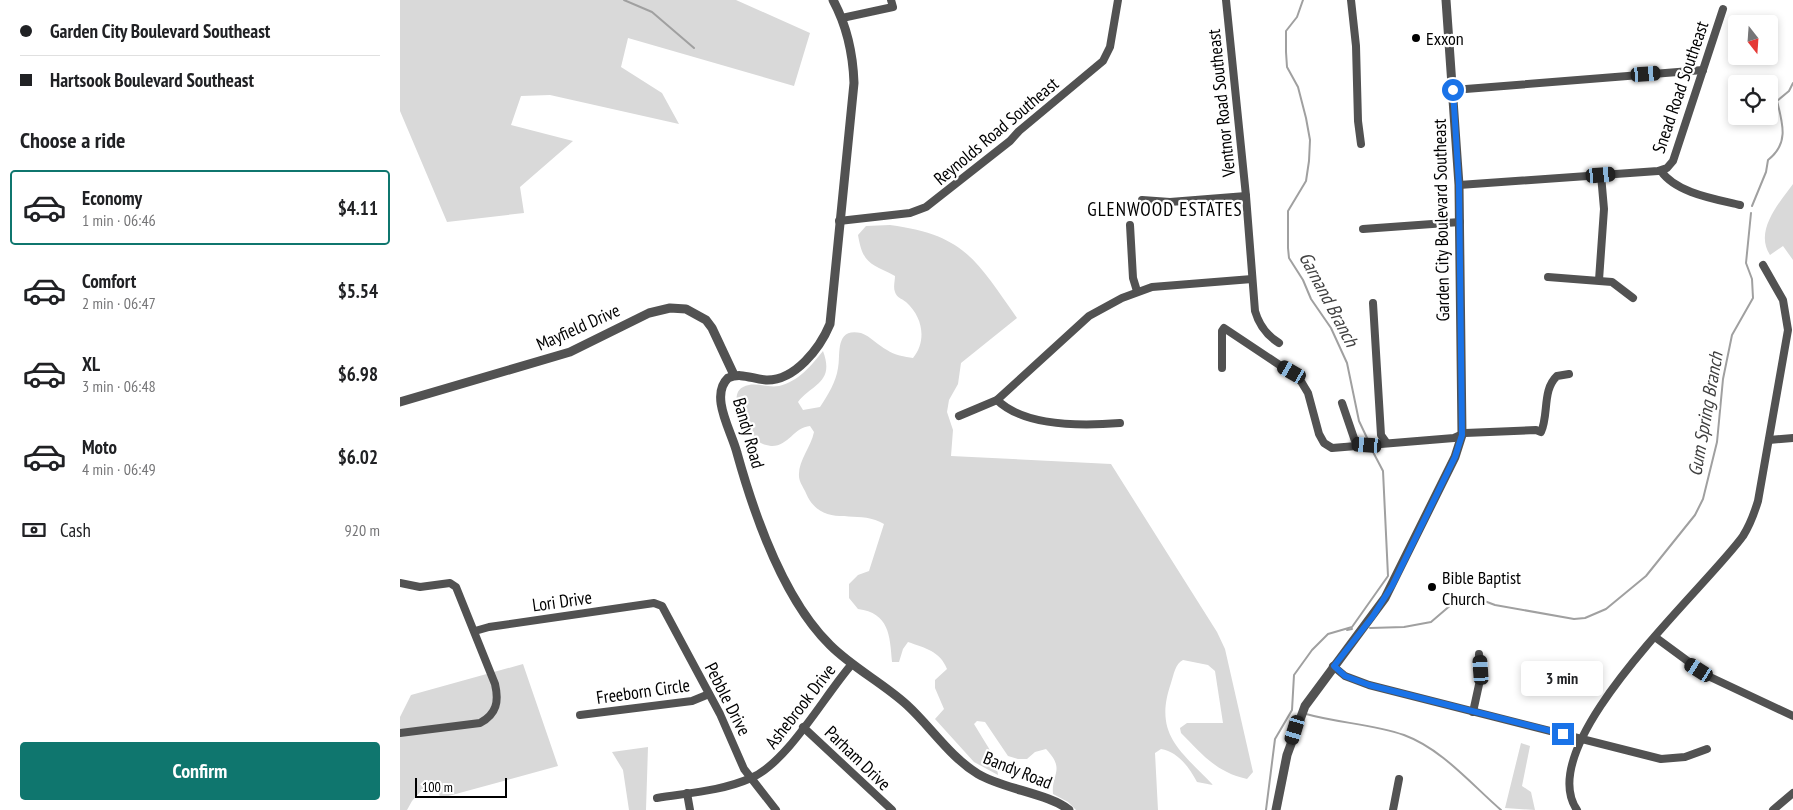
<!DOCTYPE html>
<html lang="en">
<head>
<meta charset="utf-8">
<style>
  body { margin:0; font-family:"PT Sans Narrow",sans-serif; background:#f6f6f6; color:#202124; height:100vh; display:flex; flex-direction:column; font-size:19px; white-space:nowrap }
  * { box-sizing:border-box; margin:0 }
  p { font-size:16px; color:#757577 }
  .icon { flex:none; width:28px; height:28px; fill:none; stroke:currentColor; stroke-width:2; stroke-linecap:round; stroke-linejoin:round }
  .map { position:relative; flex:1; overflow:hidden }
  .drawer { display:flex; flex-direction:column; background:#fff; width:400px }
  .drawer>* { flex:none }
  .hud { display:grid; align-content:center; height:110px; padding:0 20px; background:#fff }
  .needle { width:32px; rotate:163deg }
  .tools { position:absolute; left:1328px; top:15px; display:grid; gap:10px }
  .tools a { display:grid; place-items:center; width:50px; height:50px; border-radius:5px; background:#fff; box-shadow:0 2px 8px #0003; font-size:25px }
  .scale { position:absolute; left:15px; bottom:12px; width:92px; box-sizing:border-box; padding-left:5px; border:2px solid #000; border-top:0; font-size:14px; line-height:18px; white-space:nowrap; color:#000; -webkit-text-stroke:4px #fff; paint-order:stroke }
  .end { position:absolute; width:22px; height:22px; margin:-11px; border:6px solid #1a73e8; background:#fff; box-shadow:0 0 0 2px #fff }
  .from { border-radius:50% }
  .bubble { position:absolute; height:35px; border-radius:5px; background:#fff; box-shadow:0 2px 8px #0003; font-size:16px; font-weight:600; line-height:35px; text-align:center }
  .car { position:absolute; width:15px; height:30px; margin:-15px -8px; border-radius:6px; box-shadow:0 0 4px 1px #0007; background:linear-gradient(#222 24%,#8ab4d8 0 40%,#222 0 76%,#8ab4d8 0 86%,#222 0) }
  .hud b { display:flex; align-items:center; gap:18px; height:48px; font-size:19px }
  .hud b+b { border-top:1px solid #e0e0e0 }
  .hud i { width:12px; height:12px; background:#202124 }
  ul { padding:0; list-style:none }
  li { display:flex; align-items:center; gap:15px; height:75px; margin:0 10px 8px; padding:0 10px; border:2px solid transparent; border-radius:5px }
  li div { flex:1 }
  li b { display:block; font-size:19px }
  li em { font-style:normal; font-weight:600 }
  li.active { border-color:#0f766e }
  li>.icon { width:45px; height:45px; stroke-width:1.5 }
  h2 { padding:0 20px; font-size:22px; line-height:60px }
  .pay { display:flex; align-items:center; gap:12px; height:55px; padding:0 20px; font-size:19px }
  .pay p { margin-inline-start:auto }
  .primary-button { display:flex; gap:10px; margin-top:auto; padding:10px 20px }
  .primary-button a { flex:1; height:58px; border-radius:5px; background:#0f766e; color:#fff; font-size:20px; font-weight:600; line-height:58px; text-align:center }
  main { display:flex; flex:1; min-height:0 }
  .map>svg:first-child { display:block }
</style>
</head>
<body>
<main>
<section class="drawer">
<div class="hud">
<b><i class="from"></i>Garden City Boulevard Southeast</b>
<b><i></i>Hartsook Boulevard Southeast</b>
</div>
<h2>Choose a ride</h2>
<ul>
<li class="active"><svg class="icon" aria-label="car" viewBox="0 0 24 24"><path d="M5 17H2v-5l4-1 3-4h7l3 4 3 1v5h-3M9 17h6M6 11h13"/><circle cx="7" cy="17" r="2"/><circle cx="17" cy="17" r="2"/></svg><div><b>Economy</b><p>1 min · 06:46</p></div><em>$4.11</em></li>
<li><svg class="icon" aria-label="car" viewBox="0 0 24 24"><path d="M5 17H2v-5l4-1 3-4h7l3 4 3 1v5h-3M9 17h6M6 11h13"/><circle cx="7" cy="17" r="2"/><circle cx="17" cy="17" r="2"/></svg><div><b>Comfort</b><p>2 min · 06:47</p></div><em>$5.54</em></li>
<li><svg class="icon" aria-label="car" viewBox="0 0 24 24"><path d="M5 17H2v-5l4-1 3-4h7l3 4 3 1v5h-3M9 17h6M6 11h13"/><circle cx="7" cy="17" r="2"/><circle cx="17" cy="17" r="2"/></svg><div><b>XL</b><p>3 min · 06:48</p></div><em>$6.98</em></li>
<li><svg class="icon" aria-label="car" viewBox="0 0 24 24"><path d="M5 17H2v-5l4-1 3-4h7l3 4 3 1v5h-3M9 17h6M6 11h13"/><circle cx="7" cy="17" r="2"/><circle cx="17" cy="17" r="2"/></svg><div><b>Moto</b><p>4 min · 06:49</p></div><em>$6.02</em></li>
</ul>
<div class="pay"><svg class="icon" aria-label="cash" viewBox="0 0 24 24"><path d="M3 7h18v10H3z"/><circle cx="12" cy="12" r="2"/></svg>Cash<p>920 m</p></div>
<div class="primary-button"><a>Confirm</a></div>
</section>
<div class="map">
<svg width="1393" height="810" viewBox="0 0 1393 810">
  <rect width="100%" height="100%" fill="#fff"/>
  <g fill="#d9d9d9">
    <polygon points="0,0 336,0 410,33 394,86 228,38 221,67 262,93 279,124 150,95 121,96 111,125 173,141 120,187 124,213 47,222 0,111"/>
    <path d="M1393 184V260L1383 246 1370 255C1354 231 1379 203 1393 184Z"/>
    <path d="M490 225C565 235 576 260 617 318L561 363 558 384 549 400 547 412 553 430 551 456 711 464 817 632 825 649 853 772 847 779C816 772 803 755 781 733L780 728 787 723H823L815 671 808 665 783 660C775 664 774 674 771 683 753 735 781 751 813 785L797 782C789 767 778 752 761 749L755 753 758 810H676L668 802 653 794C651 774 666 770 646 749L635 752 627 759H618L608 756 585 722 577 721 574 724 596 760 598 775 574 762 535 719 544 709 535 688V680L547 669C540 651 525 648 508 642L503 649 499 662H492C490 635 489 613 458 609L449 598V584L458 575 469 571 484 524C456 507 421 531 405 491 403 487 399 481 399 476 398 461 411 447 414 432L410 426C394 427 388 447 371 446 359 445 350 436 345 426 340 413 327 389 349 385 358 383 369 388 379 386 399 381 411 366 423 351 435 383 412 384 398 402L403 410 420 407C428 395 436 382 438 368 441 356 434 327 461 333 470 336 479 346 487 350 494 355 505 357 513 358 527 341 523 317 506 302 501 298 497 298 495 292 493 287 495 281 495 276 471 263 463 265 458 235L466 226Z"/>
    <polygon points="123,664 158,766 41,798 31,780 12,801 7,810 0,810 0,717 11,695"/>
    <polygon points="1121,743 1130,746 1122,786 1131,792 1135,810 1105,808"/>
    <polygon points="248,747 246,810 229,810 223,770 212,752"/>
  </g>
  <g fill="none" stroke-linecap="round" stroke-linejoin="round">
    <g stroke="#a0a0a0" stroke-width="2">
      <polyline points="224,0 252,12 294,48"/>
      <polyline points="903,0 897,17 886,31 886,52 887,67 898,87 906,118 910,140 909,161 906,181 888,211 888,248 889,258 903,280 911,299 931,328 947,363 959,421 968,440"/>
      <path d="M1352 206 1366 172 1368 160C1389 144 1383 124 1377 101L1389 91 1393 83"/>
      <polyline points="970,628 1004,627 1031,622 1059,598 1079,599 1095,605 1174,619 1185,618 1206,609 1246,576 1295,515 1303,499 1317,442 1323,379 1332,335 1353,298 1352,279 1346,263 1351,213"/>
      <polyline points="947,630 952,629"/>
      <path d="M906 714C938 723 972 724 1004 735 1042 749 1071 784 1101 810"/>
      <polyline points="866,810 875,739 892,710 894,675 912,650 928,634 952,627 988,576 983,471 972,450"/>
    </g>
    <g stroke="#525252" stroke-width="8">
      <path d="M826 0 846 196 855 311C859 325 866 335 879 343"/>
      <polyline points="951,0 956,46 958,121 961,144"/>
      <polyline points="442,18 493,7 491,0"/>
      <polyline points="1053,90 1303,70"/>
      <path d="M1261 171C1276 193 1315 199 1340 205"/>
      <polyline points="1059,185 1258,171 1267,168 1273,161 1323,9"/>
      <polyline points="742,200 770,202 846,196"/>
      <polyline points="439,221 510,213 526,207 610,141 619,131 703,61 710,47 718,0"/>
      <polyline points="730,225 733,278 737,291"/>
      <polyline points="963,229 1060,222"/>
      <polyline points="1148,277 1212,282 1233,298"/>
      <polyline points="1199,280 1204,209 1201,175"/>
      <polyline points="973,303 981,435 986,442"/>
      <path d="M822 368V331L824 328 899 378 908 393 919 434 924 443 932 448 1054 438 1065 433 1136 430 1141 432C1149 414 1142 390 1157 376L1169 374"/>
      <path d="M597 400C625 427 683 426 720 423"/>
      <polyline points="942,403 956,444"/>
      <polyline points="559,416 597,400 689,316 722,298 752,287 852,279"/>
      <polyline points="1369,440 1393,438"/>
      <path d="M0 583 20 587 50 583 56 587 95 684C99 701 97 714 80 723L0 733"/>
      <polyline points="75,631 89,627 254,603 262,606 320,714 344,769 376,810"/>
      <polyline points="1255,637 1308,676 1393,716"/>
      <polyline points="933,666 945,676 969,685 1261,759 1285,757 1307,749"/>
      <polyline points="1073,712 1080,680 1079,654"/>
      <polyline points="180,715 292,701 309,694"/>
      <polyline points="403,727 492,810"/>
      <polyline points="287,793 290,810"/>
      <path d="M257 798C287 793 322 791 351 778 388 762 424 696 452 664"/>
      <polyline points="993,810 999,779"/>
      <path d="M1177 810C1131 743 1305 589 1343 536 1350 525 1354 514 1358 501L1388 330 1383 300 1363 265"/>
      <polyline points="1373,810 1393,793"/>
    </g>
    <g stroke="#525252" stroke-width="9">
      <path d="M433 0C447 26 453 53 454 83L430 324C420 348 395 381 366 380 352 379 341 372 328 378 309 396 332 432 337 453 354 514 384 600 430 645 453 668 483 683 507 705 531 727 550 757 578 774 603 789 650 794 669 810"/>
      <polyline points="0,402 170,352 249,313 270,308 286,309 306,320 312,328 334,375"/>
      <polyline points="876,810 887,755 905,706 985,598 1055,457 1062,435 1059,185 1046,0"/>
    </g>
  </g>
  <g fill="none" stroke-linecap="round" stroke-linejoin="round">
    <polyline stroke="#1a73e8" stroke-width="6" points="1053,90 1059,185 1062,435 1055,457 992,586 973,616 934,666 945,676 969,685 1163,734"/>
  </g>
  <g fill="#000" stroke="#fff" stroke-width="2">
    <circle cx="1016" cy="38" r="5"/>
    <circle cx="1032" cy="587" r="5"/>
  </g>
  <g text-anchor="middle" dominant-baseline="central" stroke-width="4.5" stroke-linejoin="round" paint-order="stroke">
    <g font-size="18" fill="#000" stroke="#fff" text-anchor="start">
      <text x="1026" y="38">Exxon</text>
      <text x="1042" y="577">Bible Baptist<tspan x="1042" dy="21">Church</tspan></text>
    </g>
    <g font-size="18" fill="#000" stroke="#fff">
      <text transform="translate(1280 87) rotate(-71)">Snead Road Southeast</text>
      <text transform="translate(821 103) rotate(-96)">Ventnor Road Southeast</text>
      <text transform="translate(596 131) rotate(-40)">Reynolds Road Southeast</text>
      <text transform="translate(1041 220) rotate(-91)">Garden City Boulevard Southeast</text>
      <text transform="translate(178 327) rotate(-24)">Mayfield Drive</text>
      <text transform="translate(349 433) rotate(74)">Bandy Road</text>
      <text transform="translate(162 601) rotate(-8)">Lori Drive</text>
      <text transform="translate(243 691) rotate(-8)">Freeborn Circle</text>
      <text transform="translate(328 699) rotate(63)">Pebble Drive</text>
      <text transform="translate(400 706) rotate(-52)">Ashebrook Drive</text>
      <text transform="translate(458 758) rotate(44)">Parham Drive</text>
      <text transform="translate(618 770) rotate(22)">Bandy Road</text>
    </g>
    <g font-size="19" letter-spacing="1" fill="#000" stroke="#fff">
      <text x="765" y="209">GLENWOOD ESTATES</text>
    </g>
    <g font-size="19" font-style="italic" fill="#414141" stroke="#fff">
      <text transform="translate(929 299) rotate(62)">Garnand Branch</text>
      <text transform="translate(1305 414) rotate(-80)">Gum Spring Branch</text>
    </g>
  </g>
</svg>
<div class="tools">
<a><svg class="needle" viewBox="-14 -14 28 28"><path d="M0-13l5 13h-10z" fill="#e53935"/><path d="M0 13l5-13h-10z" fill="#757577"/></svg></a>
<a><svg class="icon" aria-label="locate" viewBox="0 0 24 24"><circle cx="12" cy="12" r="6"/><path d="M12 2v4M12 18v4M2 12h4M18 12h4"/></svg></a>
</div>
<div class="scale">100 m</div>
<i class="end from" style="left:1053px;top:90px"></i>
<i class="end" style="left:1163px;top:734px"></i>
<div class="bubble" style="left:1121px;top:661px;width:82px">3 min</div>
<i class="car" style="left:1246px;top:74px;rotate:86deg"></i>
<i class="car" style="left:1201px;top:175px;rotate:85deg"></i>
<i class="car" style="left:892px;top:372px;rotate:300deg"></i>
<i class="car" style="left:967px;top:445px;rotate:274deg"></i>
<i class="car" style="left:1081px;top:670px;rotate:356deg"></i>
<i class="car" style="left:1299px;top:670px;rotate:302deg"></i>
<i class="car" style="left:895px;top:730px;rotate:197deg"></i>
</div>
</main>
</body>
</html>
